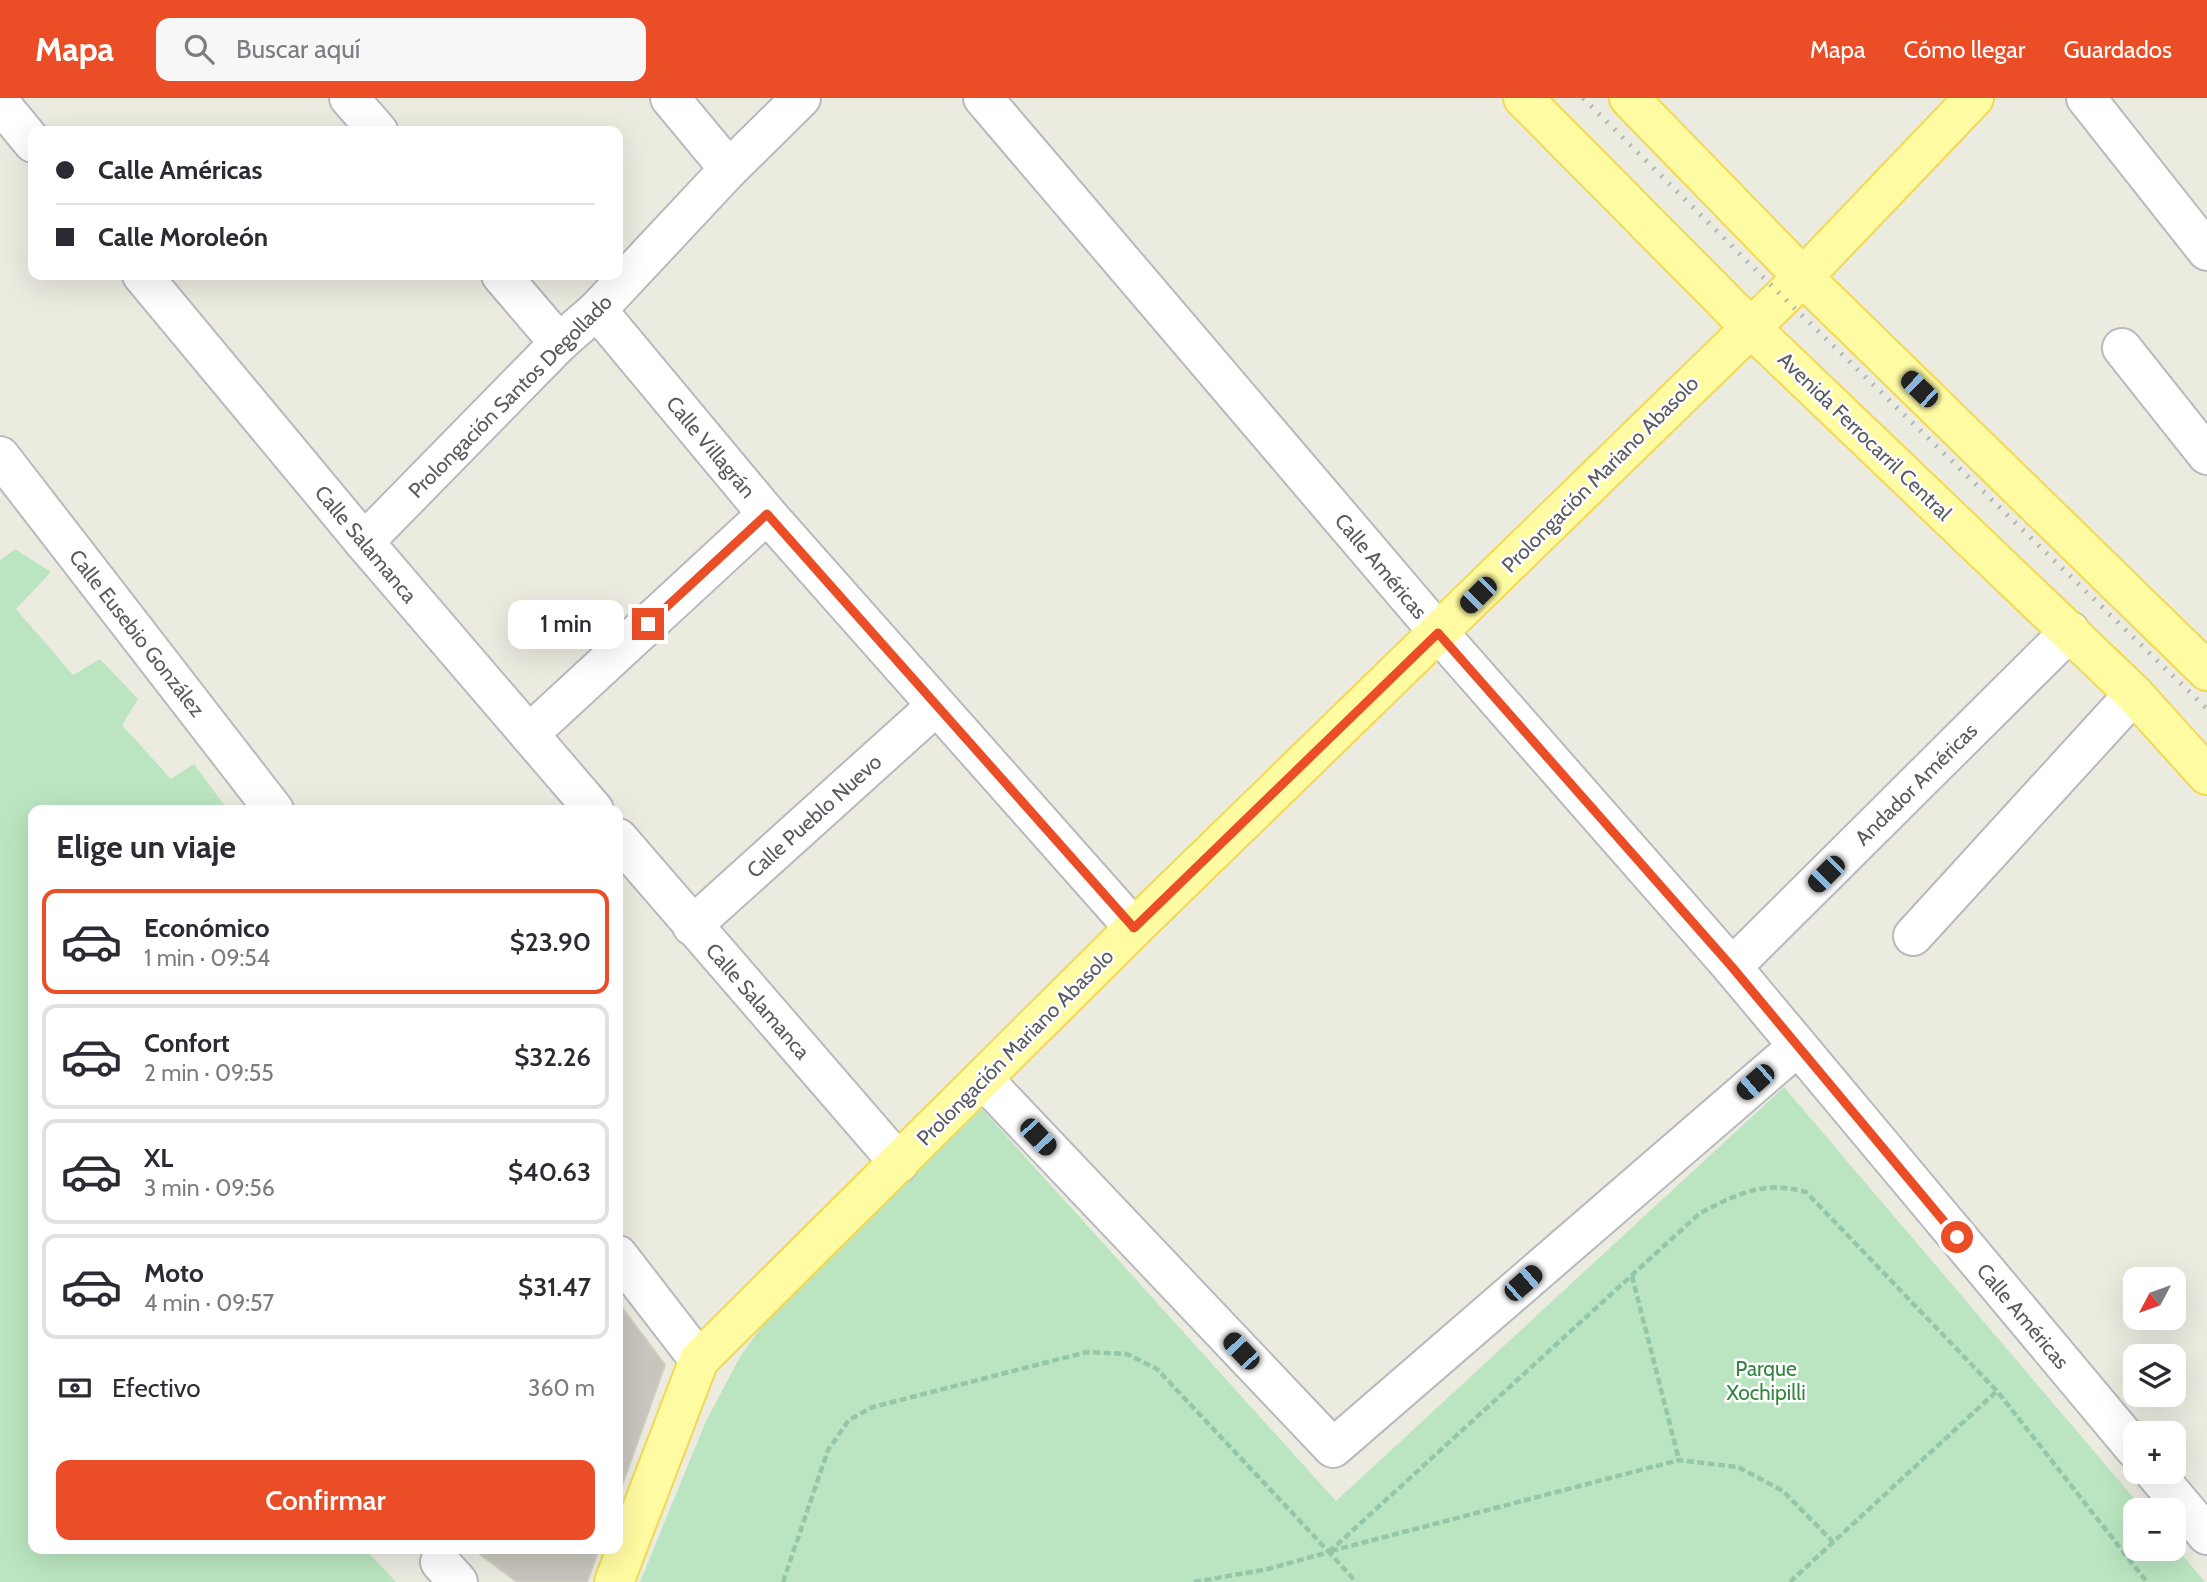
<!DOCTYPE html>
<html lang="es">
<head>
<meta charset="utf-8">
<style>
  body { margin:0; font-family:Cabin,sans-serif; background:#f7f7f7; color:#2b2b33; height:100vh; display:flex; flex-direction:column; font-size:26px; white-space:nowrap }
  * { box-sizing:border-box; margin:0 }
  p { font-size:23px; color:#7c7c81 }
  .icon { flex:none; width:38px; height:38px; fill:none; stroke:currentColor; stroke-width:2; stroke-linecap:round; stroke-linejoin:round }
  .map { position:relative; flex:1; overflow:hidden }
  .sheet { position:absolute; left:28px; top:707px; width:595px; height:749px; display:flex; flex-direction:column; background:#fff; border-radius:14px; box-shadow:0 7px 28px #0002 }
  .sheet>* { flex:none }
  .top-card { position:absolute; left:28px; top:28px; width:595px; height:154px; border-radius:14px; box-shadow:0 7px 28px #0002; display:grid; align-content:center; height:154px; padding:0 28px; background:#fff }
  .needle { width:46px; rotate:229deg }
  .buttons { position:absolute; left:2123px; top:1169px; display:grid; gap:14px }
  .buttons a { display:grid; place-items:center; width:63px; height:63px; border-radius:14px; background:#fff; box-shadow:0 7px 28px #0002; font-size:35px }
  .end { position:absolute; width:32px; height:32px; margin:-16px; border:9px solid #eb4e27; background:#fff; box-shadow:0 0 0 4px #fff }
  .from { border-radius:50% }
  .bubble { position:absolute; height:49px; border-radius:14px; background:#fff; box-shadow:0 7px 28px #0002; font-size:23px; font-weight:600; line-height:49px; text-align:center }
  .car { position:absolute; width:21px; height:42px; margin:-21px -10px; border-radius:9px; box-shadow:0 0 5px 2px #0007; background:linear-gradient(#222 24%,#8ab4d8 0 40%,#222 0 76%,#8ab4d8 0 86%,#222 0) }
  .top-card b { display:flex; align-items:center; gap:24px; height:66px; font-size:26px }
  .top-card b+b { border-top:2px solid #e1e1e2 }
  .top-card i { width:18px; height:18px; background:#2b2b33 }
  ul { padding:0; list-style:none }
  li { display:flex; align-items:center; gap:21px; height:105px; margin:0 14px 10px; padding:0 14px; border:4px solid #e1e1e2; border-radius:14px }
  li div { flex:1 }
  li b { display:block; font-size:26px }
  li em { font-style:normal; font-weight:600 }
  li.on { border-color:#eb4e27 }
  li>.icon { width:63px; height:63px; stroke-width:1.5 }
  h2 { padding:0 28px; font-size:32px; line-height:84px }
  .pay { display:flex; align-items:center; gap:18px; height:77px; padding:0 28px; font-size:26px }
  .pay p { margin-inline-start:auto }
  .primary-button { display:flex; gap:14px; margin-top:auto; padding:14px 28px }
  .primary-button a { flex:1; height:80px; border-radius:14px; background:#eb4e27; color:#fff; font-size:28px; font-weight:600; line-height:80px; text-align:center }
  header { display:flex; align-items:center; gap:42px; box-sizing:border-box; height:98px; padding:0 35px; background:#eb4e27; color:#fff }
  header strong { font-size:33px }
  nav { display:flex; gap:38px; margin-inline-start:auto; font-size:24px }
  .search { width:490px; height:63px; background:#f7f7f7; display:flex; align-items:center; gap:18px; box-sizing:border-box; padding:0 24px; border-radius:14px; color:#7c7c81; font-size:26px }
  .map>svg:first-child { display:block }
</style>
</head>
<body>
<header>
<strong>Mapa</strong>
<div class="search"><svg class="icon" aria-label="search" viewBox="0 0 24 24"><circle cx="10" cy="10" r="6"/><path d="M15 15l6 6"/></svg>Buscar aquí</div>
<nav><a>Mapa</a><a>Cómo llegar</a><a>Guardados</a></nav>
</header>
<div class="map">
<svg width="2207" height="1484" viewBox="0 0 2207 1484">
  <rect width="100%" height="100%" fill="#ecebe0"/>
  <g fill="#bbe5c0">
    <polygon points="15,451 51,474 16,511 73,577 100,561 138,601 122,627 171,681 194,666 225,708 223,712 33,712 33,1451 365,1451 396,1484 0,1484 0,462"/>
    <polygon points="1784,989 2144,1412 2135,1412 2135,1451 2174,1451 2174,1447 2205,1484 640,1484 706,1323 740,1259 772,1214 982,1011 1336,1403"/>
  </g>
  <g fill="#c7c5bd" stroke="#d1cdbe" stroke-width="2">
    <polygon points="618,1204 665,1267 618,1399"/>
    <polygon points="473,1451 599,1451 587,1484 517,1484"/>
  </g>
  <g fill="none" stroke-linecap="round" stroke-linejoin="round">
    <defs>
      <g id="minor">
        <polyline points="349,0 378,33"/>
        <polyline points="670,0 729,71"/>
        <polyline points="983,0 1439,535 1732,869 2135,1351"/>
        <polyline points="2086,0 2207,153"/>
        <polyline points="0,5 33,45"/>
        <polyline points="142,177 364,444 594,712"/>
        <polyline points="501,177 559,245"/>
        <polyline points="597,212 767,416 1134,830"/>
        <polyline points="2122,250 2207,357"/>
        <polyline points="0,358 274,712"/>
        <polyline points="364,444 559,245 597,212 729,71 801,0"/>
        <polyline points="529,636 767,416"/>
        <polyline points="618,740 899,1065"/>
        <polyline points="692,828 936,608"/>
        <polyline points="1913,838 2134,596"/>
        <polyline points="1732,869 2070,533"/>
        <polyline points="983,981 1333,1350 1798,948"/>
        <polyline points="618,1157 699,1262"/>
        <polyline points="2154,1374 2207,1437"/>
        <polyline points="440,1464 458,1484"/>
      </g>
      <g id="major">
        <polyline points="1523,0 1750,229 2134,596 2207,677"/>
        <polyline points="1629,0 1803,179 2207,573"/>
        <polyline points="614,1484 699,1262 1134,830 1803,179 1974,0"/>
      </g>
    </defs>
    <use href="#minor" stroke="#b8b9bf" stroke-width="42"/>
    <use href="#major" stroke="#f3d952" stroke-width="42"/>
    <g stroke="#94c6a8" stroke-width="4.5" stroke-dasharray="7 3.5" stroke-linecap="butt">
      <polyline points="1632,1178 1679,1362"/>
      <polyline points="1331,1453 1679,1362 1738,1369 1783,1393 1833,1444"/>
      <path d="M1329 1454 1700 1115C1738 1096 1763 1082 1806 1094L1997 1293 2147 1484"/>
      <polyline points="783,1484 828,1352 849,1322 873,1309 1087,1254 1127,1256 1157,1271 1329,1454"/>
      <polyline points="1194,1484 1268,1471 1329,1454 1356,1484"/>
      <polyline points="1790,1484 1997,1293"/>
    </g>
    <use href="#minor" stroke="#fff" stroke-width="38"/>
    <use href="#major" stroke="#fffba2" stroke-width="38"/>
    <polyline stroke="#b3b4b4" stroke-width="5" stroke-dasharray="2 9" stroke-linecap="butt" points="1583,0 1782,198 2207,611"/>
  </g>
  <g fill="none" stroke-linecap="round" stroke-linejoin="round">
    <polyline stroke="#eb4e27" stroke-width="9" points="648,526 767,416 1134,830 1438,535 1732,869 1957,1139"/>
  </g>
  <g text-anchor="middle" dominant-baseline="central" stroke-width="5" stroke-linejoin="round" paint-order="stroke">
    <g font-size="21" fill="#595b61" stroke="#fff">
      <text transform="translate(510 298) rotate(-45)">Prolongación Santos Degollado</text>
      <text transform="translate(1865 338) rotate(44)">Avenida Ferrocarril Central</text>
      <text transform="translate(711 349) rotate(50)">Calle Villagrán</text>
      <text transform="translate(1600 376) rotate(-45)">Prolongación Mariano Abasolo</text>
      <text transform="translate(366 446) rotate(50)">Calle Salamanca</text>
      <text transform="translate(1381 468) rotate(50)">Calle Américas</text>
      <text transform="translate(137 535) rotate(52)">Calle Eusebio González</text>
      <text transform="translate(1916 686) rotate(-45)">Andador Américas</text>
      <text transform="translate(814 718) rotate(-42)">Calle Pueblo Nuevo</text>
      <text transform="translate(758 903) rotate(49)">Calle Salamanca</text>
      <text transform="translate(1015 949) rotate(-45)">Prolongación Mariano Abasolo</text>
      <text transform="translate(2023 1218) rotate(50)">Calle Américas</text>
    </g>
    <g font-size="21" fill="#338541" stroke="#fff">
      <text x="1766" y="1270">Parque<tspan x="1766" dy="24">Xochipilli</tspan></text>
    </g>
  </g>
</svg>
<div class="buttons">
<a><svg class="needle" viewBox="-14 -14 28 28"><path d="M0-13l5 13h-10z" fill="#e53935"/><path d="M0 13l5-13h-10z" fill="#7c7c81"/></svg></a>
<a><svg class="icon" aria-label="layers" viewBox="0 0 24 24"><path d="M12 4l9 5-9 5-9-5zM3 14l9 5 9-5"/></svg></a>
<a>+</a>
<a>−</a>
</div>
<i class="end from" style="left:1957px;top:1139px"></i>
<i class="end" style="left:648px;top:526px"></i>
<div class="bubble" style="left:508px;top:502px;width:116px">1 min</div>
<i class="car" style="left:1919px;top:291px;rotate:314deg"></i>
<i class="car" style="left:1478px;top:497px;rotate:225deg"></i>
<i class="car" style="left:1826px;top:776px;rotate:225deg"></i>
<i class="car" style="left:1755px;top:984px;rotate:229deg"></i>
<i class="car" style="left:1038px;top:1039px;rotate:137deg"></i>
<i class="car" style="left:1523px;top:1185px;rotate:49deg"></i>
<i class="car" style="left:1241px;top:1253px;rotate:317deg"></i>
<div class="top-card">
<b><i class="from"></i>Calle Américas</b>
<b><i></i>Calle Moroleón</b>
</div>
<section class="sheet">
<h2>Elige un viaje</h2>
<ul>
<li class="on"><svg class="icon" aria-label="car" viewBox="0 0 24 24"><path d="M5 17H2v-5l4-1 3-4h7l3 4 3 1v5h-3M9 17h6M6 11h13"/><circle cx="7" cy="17" r="2"/><circle cx="17" cy="17" r="2"/></svg><div><b>Económico</b><p>1 min · 09:54</p></div><em>$23.90</em></li>
<li><svg class="icon" aria-label="car" viewBox="0 0 24 24"><path d="M5 17H2v-5l4-1 3-4h7l3 4 3 1v5h-3M9 17h6M6 11h13"/><circle cx="7" cy="17" r="2"/><circle cx="17" cy="17" r="2"/></svg><div><b>Confort</b><p>2 min · 09:55</p></div><em>$32.26</em></li>
<li><svg class="icon" aria-label="car" viewBox="0 0 24 24"><path d="M5 17H2v-5l4-1 3-4h7l3 4 3 1v5h-3M9 17h6M6 11h13"/><circle cx="7" cy="17" r="2"/><circle cx="17" cy="17" r="2"/></svg><div><b>XL</b><p>3 min · 09:56</p></div><em>$40.63</em></li>
<li><svg class="icon" aria-label="car" viewBox="0 0 24 24"><path d="M5 17H2v-5l4-1 3-4h7l3 4 3 1v5h-3M9 17h6M6 11h13"/><circle cx="7" cy="17" r="2"/><circle cx="17" cy="17" r="2"/></svg><div><b>Moto</b><p>4 min · 09:57</p></div><em>$31.47</em></li>
</ul>
<div class="pay"><svg class="icon" aria-label="cash" viewBox="0 0 24 24"><path d="M3 7h18v10H3z"/><circle cx="12" cy="12" r="2"/></svg>Efectivo<p>360 m</p></div>
<div class="primary-button"><a>Confirmar</a></div>
</section>
</div>
</body>
</html>
